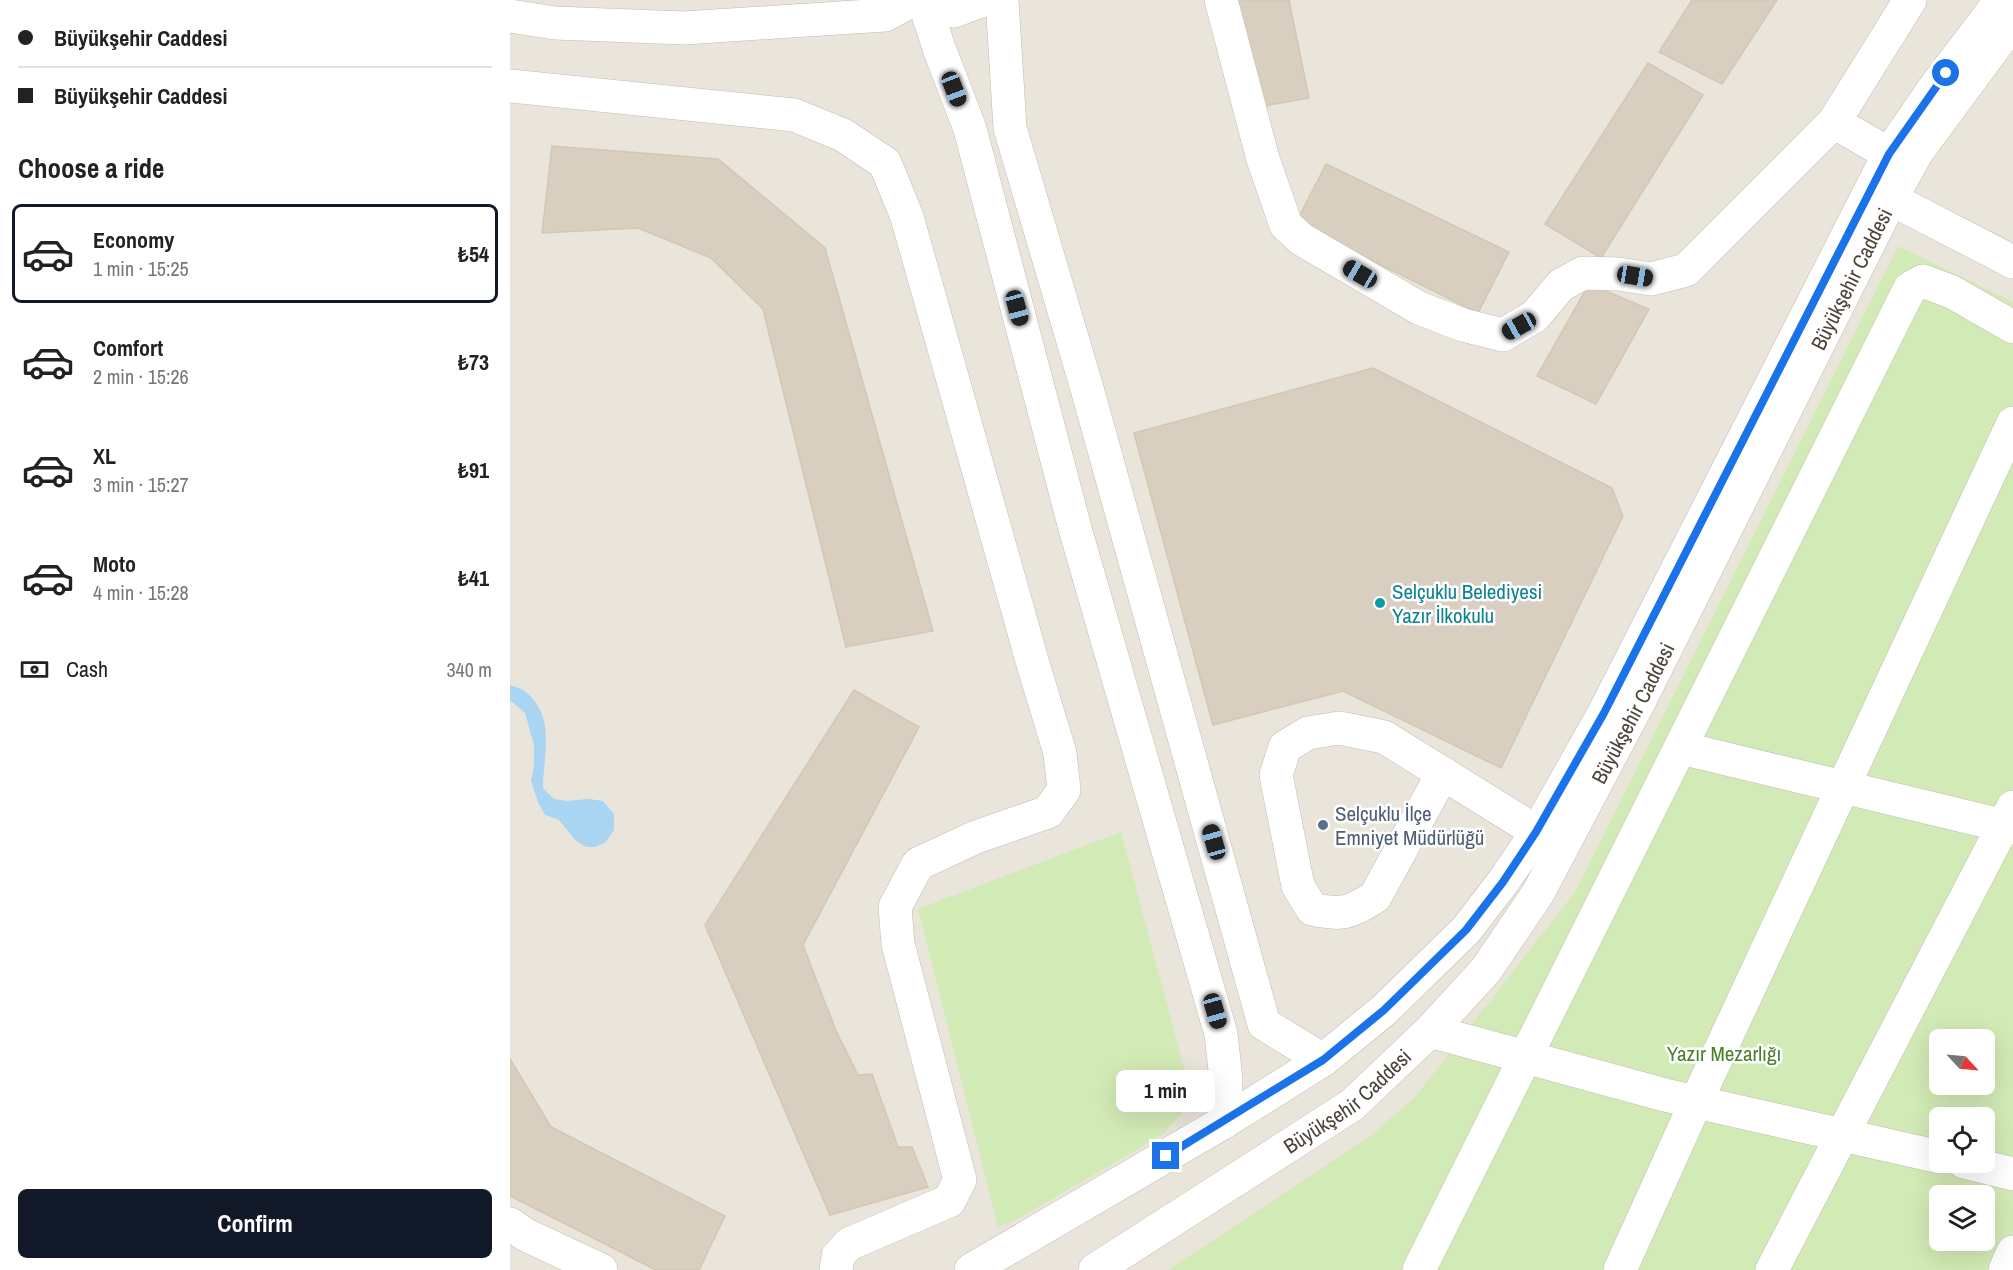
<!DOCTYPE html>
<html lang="en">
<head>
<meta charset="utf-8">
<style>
  body { margin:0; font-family:"Archivo Narrow",sans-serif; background:#f2f2f2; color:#222; height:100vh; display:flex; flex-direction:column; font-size:22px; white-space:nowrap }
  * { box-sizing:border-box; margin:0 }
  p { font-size:20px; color:#767676 }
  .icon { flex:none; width:33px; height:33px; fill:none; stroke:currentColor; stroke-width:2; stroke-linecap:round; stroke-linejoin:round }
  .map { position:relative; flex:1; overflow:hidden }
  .side { display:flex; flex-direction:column; background:#fff; width:510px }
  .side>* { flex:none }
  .guide { display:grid; align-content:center; height:132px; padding:0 18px; background:#fff }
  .needle { width:39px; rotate:116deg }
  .fabs { position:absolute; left:1419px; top:1029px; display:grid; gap:12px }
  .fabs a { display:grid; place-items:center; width:66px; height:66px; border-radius:9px; background:#fff; box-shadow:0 6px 24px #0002; font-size:30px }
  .end { position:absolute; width:27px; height:27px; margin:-14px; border:8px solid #1a73e8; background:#fff; box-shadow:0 0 0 3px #fff }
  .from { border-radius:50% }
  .bubble { position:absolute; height:42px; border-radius:9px; background:#fff; box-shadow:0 6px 24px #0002; font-size:20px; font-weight:700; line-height:42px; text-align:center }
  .car { position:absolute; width:18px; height:36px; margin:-18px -9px; border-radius:8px; box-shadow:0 0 4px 2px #0007; background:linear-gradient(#222 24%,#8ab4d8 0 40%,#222 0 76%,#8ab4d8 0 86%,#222 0) }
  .guide b { display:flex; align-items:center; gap:21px; height:57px; font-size:22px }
  .guide b+b { border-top:2px solid #e0e0e0 }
  .guide i { width:15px; height:15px; background:#222 }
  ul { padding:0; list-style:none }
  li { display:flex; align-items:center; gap:18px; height:99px; margin:0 12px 9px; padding:0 6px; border:3px solid transparent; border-radius:9px }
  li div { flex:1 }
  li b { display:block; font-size:22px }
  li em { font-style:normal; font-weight:700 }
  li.selected { border-color:#111827 }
  li>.icon { width:54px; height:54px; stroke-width:1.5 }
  h2 { padding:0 18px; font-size:27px; line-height:72px }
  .pay { display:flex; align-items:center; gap:15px; height:66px; padding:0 18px; font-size:22px }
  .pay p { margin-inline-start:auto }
  .button { display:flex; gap:12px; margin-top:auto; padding:12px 18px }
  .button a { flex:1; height:69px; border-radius:9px; background:#111827; color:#fff; font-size:24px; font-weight:700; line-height:69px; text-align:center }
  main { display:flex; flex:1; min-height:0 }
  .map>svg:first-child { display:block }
</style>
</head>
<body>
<main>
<section class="side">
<div class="guide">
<b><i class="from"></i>Büyükşehir Caddesi</b>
<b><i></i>Büyükşehir Caddesi</b>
</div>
<h2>Choose a ride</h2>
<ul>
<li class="selected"><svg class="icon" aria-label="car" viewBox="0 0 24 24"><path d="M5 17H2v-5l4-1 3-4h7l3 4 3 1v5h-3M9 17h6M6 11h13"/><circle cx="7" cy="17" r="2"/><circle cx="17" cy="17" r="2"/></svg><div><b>Economy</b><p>1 min · 15:25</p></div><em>₺54</em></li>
<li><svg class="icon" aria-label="car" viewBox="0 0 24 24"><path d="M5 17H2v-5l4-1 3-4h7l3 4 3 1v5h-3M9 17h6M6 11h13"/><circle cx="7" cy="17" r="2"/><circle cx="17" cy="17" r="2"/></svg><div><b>Comfort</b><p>2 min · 15:26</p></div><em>₺73</em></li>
<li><svg class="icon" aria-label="car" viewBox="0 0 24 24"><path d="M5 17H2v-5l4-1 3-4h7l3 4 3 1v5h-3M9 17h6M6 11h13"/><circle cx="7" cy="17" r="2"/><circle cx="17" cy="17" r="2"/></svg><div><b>XL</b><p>3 min · 15:27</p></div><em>₺91</em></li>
<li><svg class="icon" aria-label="car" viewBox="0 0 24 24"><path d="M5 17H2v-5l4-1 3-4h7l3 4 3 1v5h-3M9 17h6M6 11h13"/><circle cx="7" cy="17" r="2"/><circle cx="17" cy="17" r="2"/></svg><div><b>Moto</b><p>4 min · 15:28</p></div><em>₺41</em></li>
</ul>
<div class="pay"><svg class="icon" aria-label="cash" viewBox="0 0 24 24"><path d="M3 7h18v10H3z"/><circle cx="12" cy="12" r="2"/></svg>Cash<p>340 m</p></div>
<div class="button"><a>Confirm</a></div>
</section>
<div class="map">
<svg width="1503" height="1270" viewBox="0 0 1503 1270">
  <rect width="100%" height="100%" fill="#f6f3ec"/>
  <path fill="#eae5da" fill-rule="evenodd" d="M0 0H1503V1270H0ZM1430 1040H1474V1084H1430ZM1430 1118H1474V1162H1430ZM1430 1196H1474V1240H1430Z"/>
  <g fill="#d2eab5" fill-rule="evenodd">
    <path d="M1388 246 1503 302V1270H658L859 1137 905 1097 1065 892ZM1430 1040H1474V1084H1430ZM1430 1118H1474V1162H1430ZM1430 1196H1474V1240H1430Z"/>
    <polygon points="611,832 675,1072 676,1108 652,1135 506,1220 488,1227 408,909"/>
  </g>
  <path fill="#a9d4f2" d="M0 685C5 687 13 689 17 693 46 718 33 755 33 788L44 799 57 801 79 799 93 801 104 814V830L95 843 85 847H76L65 840 49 820 35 815 28 802 21 781 24 766V745L15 713 0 700Z"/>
  <g fill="#d8cfc1" stroke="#d3c7b4" stroke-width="1.5">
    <polygon points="719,0 779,0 799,98 744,108"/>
    <polygon points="1182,0 1267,0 1212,84 1149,52"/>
    <polygon points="1138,63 1193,95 1091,258 1035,224"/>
    <polygon points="42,146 208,159 315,248 423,631 336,647 253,309 201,258 128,228 32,233"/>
    <polygon points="816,164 999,252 968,313 786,223"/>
    <polygon points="1079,284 1139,309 1086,404 1027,376"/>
    <polygon points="863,368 1102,488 1113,516 991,768 833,691 703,725 624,433"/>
    <polygon points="344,690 409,727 293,945 326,1031 348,1075 362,1074 388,1147 402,1147 418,1187 320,1215 195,925"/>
    <polygon points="0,1059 41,1127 215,1216 189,1270 146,1270 0,1196"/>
  </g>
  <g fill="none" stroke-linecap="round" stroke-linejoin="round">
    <defs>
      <g id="minor">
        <polyline points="408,0 415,5 444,11 473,0"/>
        <polyline points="492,0 500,128 576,385 754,1024 813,1060"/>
        <polyline points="711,0 753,159 776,225 791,239 909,308 953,325 993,335 1025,316 1051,285 1073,273 1108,274 1141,279 1176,270 1324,122 1400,0"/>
        <polyline points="415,5 429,48 460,129 566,532 711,1034 716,1079 714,1122"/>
        <polyline points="0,16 45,23 174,28 375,15 403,0"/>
        <polyline points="0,86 284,115 333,135 375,163 397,217 523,664 550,753 554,790 538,812 466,837 408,864 385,907 388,944 450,1180 439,1201 339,1244 328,1256 326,1270"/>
        <polyline points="1324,122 1379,154"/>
        <polyline points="1381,199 1503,262"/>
        <polyline points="1171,748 1503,828"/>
        <path d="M933 773 865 897C839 913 832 916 802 909L788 886 766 775 775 747 798 733 829 728 874 737 1027 832"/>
        <polyline points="920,1031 1155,1095 1430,1157"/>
        <polyline points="1454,1162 1503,1174"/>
        <polyline points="0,1224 16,1235 91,1270"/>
        <polyline points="461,1270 714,1122 813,1060 874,1010 956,930 993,882 1027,832 1094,713 1379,154 1422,91 1491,0"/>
        <path id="s1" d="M585 1270 842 1105 920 1031 976 970 1028 893 1130 700 1381 199 1407 152 1503 22"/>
        <polyline points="909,1270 1400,288 1413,281 1442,292 1503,327"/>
        <polyline points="1110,1270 1186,1102 1503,423"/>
        <polyline points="1262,1270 1503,807"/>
        <polyline points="1495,1270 1503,1252"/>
      </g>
    </defs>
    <use href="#minor" stroke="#c2bbae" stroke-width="34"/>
    <use href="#minor" stroke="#fff" stroke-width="33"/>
  </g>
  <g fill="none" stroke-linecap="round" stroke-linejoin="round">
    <polyline stroke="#1a73e8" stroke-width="8" points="656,1156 813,1060 874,1010 956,930 993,882 1026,832 1094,713 1379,154 1436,73"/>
  </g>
  <circle fill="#0f9aa8" stroke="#fff" stroke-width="2" cx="870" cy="603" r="6"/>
  <circle fill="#5c6f8a" stroke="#fff" stroke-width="2" cx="813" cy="825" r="6"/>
  <g text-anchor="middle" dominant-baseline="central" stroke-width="5" stroke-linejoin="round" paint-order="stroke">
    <g font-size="21" fill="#4b4439" stroke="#fff">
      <text stroke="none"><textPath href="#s1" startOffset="1278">Büyükşehir Caddesi</textPath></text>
      <text stroke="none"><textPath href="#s1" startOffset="792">Büyükşehir Caddesi</textPath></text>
      <text stroke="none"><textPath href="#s1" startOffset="304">Büyükşehir Caddesi</textPath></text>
    </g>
    <g font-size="21" fill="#0d838f" stroke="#fff" text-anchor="start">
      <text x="882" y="591">Selçuklu Belediyesi<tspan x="882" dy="24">Yazır İlkokulu</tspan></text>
    </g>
    <g font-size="21" fill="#4e5e75" stroke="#fff" text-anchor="start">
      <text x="825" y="813">Selçuklu İlçe<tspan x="825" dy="24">Emniyet Müdürlüğü</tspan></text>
    </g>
    <g font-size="21" fill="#4a7f2a" stroke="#fff">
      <text x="1214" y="1053">Yazır Mezarlığı</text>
    </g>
  </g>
</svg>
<div class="fabs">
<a><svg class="needle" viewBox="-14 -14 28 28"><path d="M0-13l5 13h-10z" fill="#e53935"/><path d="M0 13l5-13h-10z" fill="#767676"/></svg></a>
<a><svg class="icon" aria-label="locate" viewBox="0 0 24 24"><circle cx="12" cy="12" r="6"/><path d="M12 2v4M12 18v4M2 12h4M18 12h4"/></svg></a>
<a><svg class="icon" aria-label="layers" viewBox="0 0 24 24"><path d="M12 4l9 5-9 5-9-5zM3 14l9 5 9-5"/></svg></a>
</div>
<i class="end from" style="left:1436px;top:73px"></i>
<i class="end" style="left:656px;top:1156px"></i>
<div class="bubble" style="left:606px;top:1070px;width:99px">1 min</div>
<i class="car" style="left:444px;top:89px;rotate:159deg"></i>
<i class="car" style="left:850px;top:274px;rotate:300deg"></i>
<i class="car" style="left:1125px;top:276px;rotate:99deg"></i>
<i class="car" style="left:507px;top:308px;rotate:165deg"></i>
<i class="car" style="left:1009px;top:326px;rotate:241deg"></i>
<i class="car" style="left:704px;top:842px;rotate:344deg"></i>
<i class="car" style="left:705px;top:1011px;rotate:164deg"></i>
</div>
</main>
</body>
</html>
